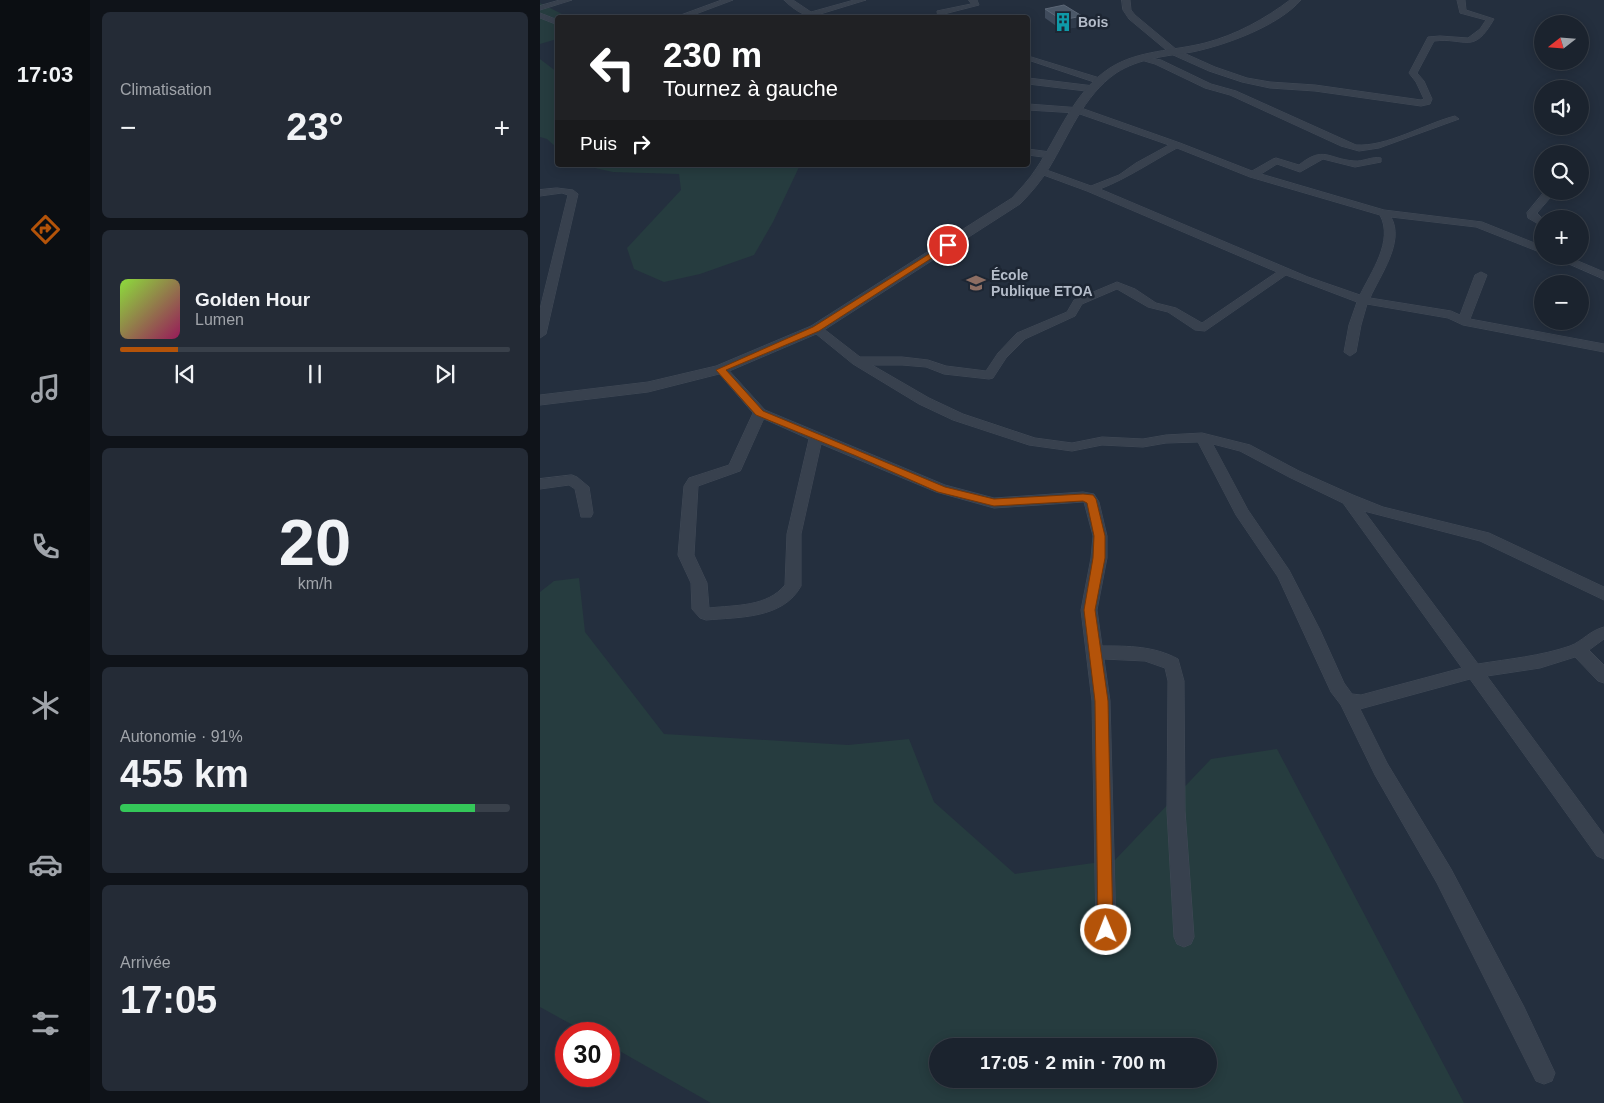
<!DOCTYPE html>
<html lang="fr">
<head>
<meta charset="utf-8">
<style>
	:root { --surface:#1b232e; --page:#242b36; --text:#f1f3f6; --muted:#a0a4aa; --line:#39404a; --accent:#b45309 }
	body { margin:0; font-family:Arial,sans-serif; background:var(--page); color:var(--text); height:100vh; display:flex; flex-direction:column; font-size:19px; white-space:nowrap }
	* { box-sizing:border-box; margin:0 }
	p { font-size:16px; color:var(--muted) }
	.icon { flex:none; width:28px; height:28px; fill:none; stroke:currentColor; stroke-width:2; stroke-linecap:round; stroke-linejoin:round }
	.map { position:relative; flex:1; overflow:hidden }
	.panel { display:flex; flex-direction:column; gap:12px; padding:12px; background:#0f1319; width:450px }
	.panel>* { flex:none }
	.banner { position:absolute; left:15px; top:15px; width:475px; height:152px; border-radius:5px; box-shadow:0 2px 12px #0003,0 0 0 1px var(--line); background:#202124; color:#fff; overflow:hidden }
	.needle { width:32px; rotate:253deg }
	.fabs { position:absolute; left:994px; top:15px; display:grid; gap:10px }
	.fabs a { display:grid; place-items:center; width:55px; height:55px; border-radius:50%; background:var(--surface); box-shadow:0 2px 12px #0003,0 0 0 1px var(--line); font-size:25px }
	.speed { position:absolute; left:15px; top:1022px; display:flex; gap:10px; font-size:25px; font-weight:700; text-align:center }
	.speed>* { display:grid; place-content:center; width:65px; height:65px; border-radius:50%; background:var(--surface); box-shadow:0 2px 12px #0003,0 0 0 1px var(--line); line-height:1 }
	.speed .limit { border:8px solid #d22; background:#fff; color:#111 }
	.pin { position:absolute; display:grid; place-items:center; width:42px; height:42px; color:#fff; margin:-21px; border:2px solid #fff; border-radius:50%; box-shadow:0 1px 5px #0007 }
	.me { position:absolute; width:55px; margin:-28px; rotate:359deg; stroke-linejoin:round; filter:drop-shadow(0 0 4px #0008) }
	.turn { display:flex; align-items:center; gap:18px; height:105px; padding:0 25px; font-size:22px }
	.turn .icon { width:65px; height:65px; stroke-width:2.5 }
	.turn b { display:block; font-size:35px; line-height:42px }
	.then { display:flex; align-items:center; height:48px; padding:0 25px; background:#0003; gap:10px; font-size:19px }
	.big { font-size:38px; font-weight:800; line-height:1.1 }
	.panel .card { flex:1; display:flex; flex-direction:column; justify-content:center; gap:8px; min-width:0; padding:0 18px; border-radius:8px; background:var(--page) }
	.panel .dial { align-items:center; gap:0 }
	.dial b { font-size:65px; line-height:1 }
	.song { display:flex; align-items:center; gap:15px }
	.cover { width:60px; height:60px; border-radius:8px; background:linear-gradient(135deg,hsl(90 70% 55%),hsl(330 70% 35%)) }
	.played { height:5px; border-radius:2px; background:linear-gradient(90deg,var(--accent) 15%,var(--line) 15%) }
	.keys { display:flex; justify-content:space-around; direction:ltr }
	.heat { display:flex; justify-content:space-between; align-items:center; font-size:28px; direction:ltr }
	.charge { height:8px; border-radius:4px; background:linear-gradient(90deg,#34c759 91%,var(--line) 0) }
	.trip { position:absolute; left:389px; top:1038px; width:288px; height:50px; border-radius:25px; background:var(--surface); box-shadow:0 2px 12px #0003,0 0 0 1px var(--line); font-weight:800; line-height:50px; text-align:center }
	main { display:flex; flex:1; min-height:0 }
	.tabs { display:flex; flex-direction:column; width:90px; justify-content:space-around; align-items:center; background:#0b0e12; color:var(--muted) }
	.tabs .icon { width:35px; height:35px }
	.tabs .on { color:var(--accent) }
	.tabs b { font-size:22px; color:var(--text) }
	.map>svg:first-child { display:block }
	.green { fill:#263c3f; fill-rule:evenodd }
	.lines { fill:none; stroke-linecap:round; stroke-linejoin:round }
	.minor-casing { stroke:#414a57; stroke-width:1 }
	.tertiary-casing { stroke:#414a57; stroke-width:1 }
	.minor { fill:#38414e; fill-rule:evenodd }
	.tertiary { fill:#38414e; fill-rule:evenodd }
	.wall { fill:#3f4b5c }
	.shaded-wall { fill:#2f3b4b }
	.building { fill:#4b5868; stroke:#5c6777 }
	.route { fill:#b45309; stroke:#753606 }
	.labels { text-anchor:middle; stroke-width:5; stroke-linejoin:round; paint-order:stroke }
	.far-poi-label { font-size:14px; font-weight:bold; fill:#b4bcc9; stroke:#1d2633; text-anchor:start }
</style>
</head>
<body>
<main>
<nav class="tabs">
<b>17:03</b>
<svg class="icon on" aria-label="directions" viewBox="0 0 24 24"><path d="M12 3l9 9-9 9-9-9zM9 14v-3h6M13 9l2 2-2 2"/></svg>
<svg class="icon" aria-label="music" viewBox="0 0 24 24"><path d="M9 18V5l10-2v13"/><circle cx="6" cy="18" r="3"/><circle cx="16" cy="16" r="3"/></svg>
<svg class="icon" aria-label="phone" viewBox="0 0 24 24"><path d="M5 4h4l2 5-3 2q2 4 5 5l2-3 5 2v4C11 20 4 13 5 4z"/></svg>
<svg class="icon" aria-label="climate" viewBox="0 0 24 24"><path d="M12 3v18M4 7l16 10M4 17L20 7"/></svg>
<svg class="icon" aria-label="car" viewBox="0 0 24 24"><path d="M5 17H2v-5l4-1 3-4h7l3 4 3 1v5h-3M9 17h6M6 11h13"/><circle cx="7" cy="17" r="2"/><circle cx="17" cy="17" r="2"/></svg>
<svg class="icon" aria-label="filters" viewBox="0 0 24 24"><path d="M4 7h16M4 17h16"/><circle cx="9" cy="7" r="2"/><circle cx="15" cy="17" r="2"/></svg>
</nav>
<section class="panel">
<div class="card"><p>Climatisation</p>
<div class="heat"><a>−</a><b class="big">23°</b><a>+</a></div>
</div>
<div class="card">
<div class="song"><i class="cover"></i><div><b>Golden Hour</b><p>Lumen</p></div></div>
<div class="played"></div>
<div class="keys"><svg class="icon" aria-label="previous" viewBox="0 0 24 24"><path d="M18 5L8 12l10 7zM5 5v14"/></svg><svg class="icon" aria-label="pause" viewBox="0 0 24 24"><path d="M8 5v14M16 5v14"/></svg><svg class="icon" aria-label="next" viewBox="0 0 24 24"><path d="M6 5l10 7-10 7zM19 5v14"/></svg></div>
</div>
<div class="card dial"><b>20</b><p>km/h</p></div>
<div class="card"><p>Autonomie · 91%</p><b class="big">455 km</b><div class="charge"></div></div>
<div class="card"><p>Arrivée</p><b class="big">17:05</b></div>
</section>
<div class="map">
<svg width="1064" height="1103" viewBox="0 0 1064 1103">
	<rect width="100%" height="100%" fill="#242f3e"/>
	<path class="green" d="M0,3L28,17L18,18L17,39L0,44Z
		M0,59L17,72V148L7,139L0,137Z
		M41,165H260L233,222L214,255L160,274L124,282L94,269L87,248L141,190L139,174L73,172Z
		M39,578L45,632L124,734L308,745L369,739L394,802L475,874L575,860L671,759L737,749L924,1103H171L69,1045V1034H49L0,1007V592L14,581ZM398,1046H668V1079H398Z"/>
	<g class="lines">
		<g class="minor-casing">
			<path id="minor" d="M20,0H32L0,10V6Z
				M182,0H193L145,18H133Z
				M244,0H253L271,12L314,0H326L277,15L282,18C267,18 255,11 244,0Z
				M429,0H437L439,5L404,14L406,18H398L397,11L431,4Z
				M582,0H590L591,10L595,15L637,50L675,67L707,78L730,82L775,85L881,100L884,99L876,82L869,73L888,37L900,36L928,38L940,29L946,20L920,13L917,0H925L926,10L954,19C933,56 926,37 894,41L877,73L884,81L892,99L890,104L881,106L775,91L730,88L702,82L669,71L631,54L589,19L583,10Z
				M0,13L18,20V25L0,18Z
				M488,56L563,79L564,81L557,83L488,60Z
				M601,56L621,60L671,84L696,91L816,145C847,147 884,124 915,116L919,119L839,148L819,151L801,146L690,95L665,88L615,64L601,60Z
				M488,78L554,86L558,89L554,92L488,84Z
				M488,104L541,108L640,143L712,171L733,159L736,158L759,165C784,145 788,159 814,161C823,162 832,156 841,158V162L815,167L783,159L760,172L737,164L721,174L844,210L942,222L1002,246V253L936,227L851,217C865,242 840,275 830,298L911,311L920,315L935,275L941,272L947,275L930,319L1064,344V352L923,325L908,318L827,304L821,325L816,352L810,356L804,352L809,325L817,302L746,275L665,331L655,330L628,312L608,307L577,289L542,304L535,316L485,339L466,358L453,378L449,379L404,374L386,367L362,365H332L389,398L423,414L495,438L532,443L562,437L603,439L626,435L662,433L710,445L759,471L813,495L843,507L949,533L1064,587V600L940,541L824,511L938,664C969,659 1001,656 1030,646C1043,641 1049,631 1064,627V639L1049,650L1064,665V683L1058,681L1035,657L1000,668L947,676L1064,835V859L1057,856L930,679L820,709L847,763L911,869L984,1007L1015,1073L1012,1081L1004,1084L996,1081L897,883L835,775L801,705L791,692L738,577L696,515L658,442L626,443L603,447L562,445L532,451L489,445L413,420L379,404L313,364L270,329L276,325L280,326L320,357H362L388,360L406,366L446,371L458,353L477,333L527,312L534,300L577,282L595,289L616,303L636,308L662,323L737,272L547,191L498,173L496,171L501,168L551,186L579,175L596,163L629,145L537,113L488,110ZM637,148L710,177L840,215C854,241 831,272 820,295L768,277L560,189C588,178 611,162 637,148ZM673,444L700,451L749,477L803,503L922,668L821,695L812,694L804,683L780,630L749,570L708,510Z
				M488,149L510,152L515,155L510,158L488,155Z
				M17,188L33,190L38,194L6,334L0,338V309L28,195L22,193L0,196V190Z
				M1005,191H1016L997,213L1003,219L1002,226L988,218L987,213Z
				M1011,256H1026L1064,272V279Z
				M181,365L185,366L225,410L405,485L454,498L543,492L554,494L559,502L567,536V558L557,610L562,646C589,646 614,646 638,659L644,681L645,811L654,937L651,944L644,947L637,944L634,937L627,811L628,681L625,668L605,661L564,659L570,701L576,930L573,937L566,940L559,937L556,930L552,701L541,610L551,558L553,536L544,502L454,508L396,492L281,444L261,534V586C243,619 199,617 166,620L160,618L152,609L151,583L138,555L144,486L149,478L189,465L213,413L175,369ZM224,419L269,439L247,534L245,585C227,607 196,605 169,608L167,583L154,555L158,486L200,471Z
				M32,475L37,477L49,487L53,513L51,517H41L35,489L29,485L0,489V479Z"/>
		</g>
		<g class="tertiary-casing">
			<path id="tertiary" d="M750,0H761C738,26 686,45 652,52C627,56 599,58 576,73C543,96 529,135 509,168C501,181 491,193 480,204L281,332L187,372L108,392L0,405V395L108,382L176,366L271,326L472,198C480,189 489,180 496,169C519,135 534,91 570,68C598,50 634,51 665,43C696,35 725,19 750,0Z"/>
		</g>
		<use href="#minor" class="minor"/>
		<use href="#tertiary" class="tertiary"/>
	</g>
	<path class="wall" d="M505,9L542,16V26L522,30L505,18Z"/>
	<path class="shaded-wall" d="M542,16V26L522,30V20Z"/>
	<path class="building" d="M524,5L542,16L522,20L505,9Z"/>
	<path class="route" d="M405,244L412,245L279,331L186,370L223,411L405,487L454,499L543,494L553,495L556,499L565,536V558L555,610L568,701L573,930L571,935L566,937L560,935L558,930L555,701L544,610L553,558L554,536L547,503L543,501L454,506L398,492L314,455L216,415L176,370L273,327Z"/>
	<defs>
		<g id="building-bare" transform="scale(1.5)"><path d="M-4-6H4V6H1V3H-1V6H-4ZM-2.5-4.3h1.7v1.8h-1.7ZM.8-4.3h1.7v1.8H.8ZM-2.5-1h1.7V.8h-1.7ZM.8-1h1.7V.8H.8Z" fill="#0f9aa8" stroke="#1d2633" stroke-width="2.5" paint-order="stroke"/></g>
		<g id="school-bare" transform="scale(1.5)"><path d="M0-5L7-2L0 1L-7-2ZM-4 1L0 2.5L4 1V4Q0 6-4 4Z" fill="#8d6e63" stroke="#1d2633" stroke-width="2.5" paint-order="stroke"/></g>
	</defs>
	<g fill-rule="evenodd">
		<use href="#building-bare" x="523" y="22"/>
		<use href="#school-bare" x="436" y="283"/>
	</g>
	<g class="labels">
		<g class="far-poi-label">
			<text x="538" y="27">Bois</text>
			<text x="451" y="280">École<tspan x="451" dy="16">Publique ETOA</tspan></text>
		</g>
	</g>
</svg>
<div class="fabs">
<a><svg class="needle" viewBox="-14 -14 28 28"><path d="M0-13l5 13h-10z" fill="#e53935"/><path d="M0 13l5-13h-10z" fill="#a0a4aa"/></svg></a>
<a><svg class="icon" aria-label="sound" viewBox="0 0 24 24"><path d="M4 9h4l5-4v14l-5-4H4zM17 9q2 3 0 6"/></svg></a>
<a><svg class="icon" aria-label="search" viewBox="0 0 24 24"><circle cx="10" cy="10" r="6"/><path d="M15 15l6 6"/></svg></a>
<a>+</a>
<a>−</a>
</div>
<div class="speed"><div class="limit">30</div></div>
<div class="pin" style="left:408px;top:245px;background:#d93025"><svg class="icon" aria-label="arrive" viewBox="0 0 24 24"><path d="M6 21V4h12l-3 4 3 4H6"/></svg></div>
<svg class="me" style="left:566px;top:930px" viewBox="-20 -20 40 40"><circle r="17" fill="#b45309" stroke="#fff" stroke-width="3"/><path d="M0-11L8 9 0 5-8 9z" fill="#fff"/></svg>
<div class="trip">17:05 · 2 min · 700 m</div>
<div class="banner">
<div class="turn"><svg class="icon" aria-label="left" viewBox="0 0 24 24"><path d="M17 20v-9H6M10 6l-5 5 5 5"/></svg><div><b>230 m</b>Tournez à gauche</div></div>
<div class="then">Puis<svg class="icon" aria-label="right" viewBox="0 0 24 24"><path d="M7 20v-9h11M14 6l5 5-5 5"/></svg></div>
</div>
</div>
</main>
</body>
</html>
